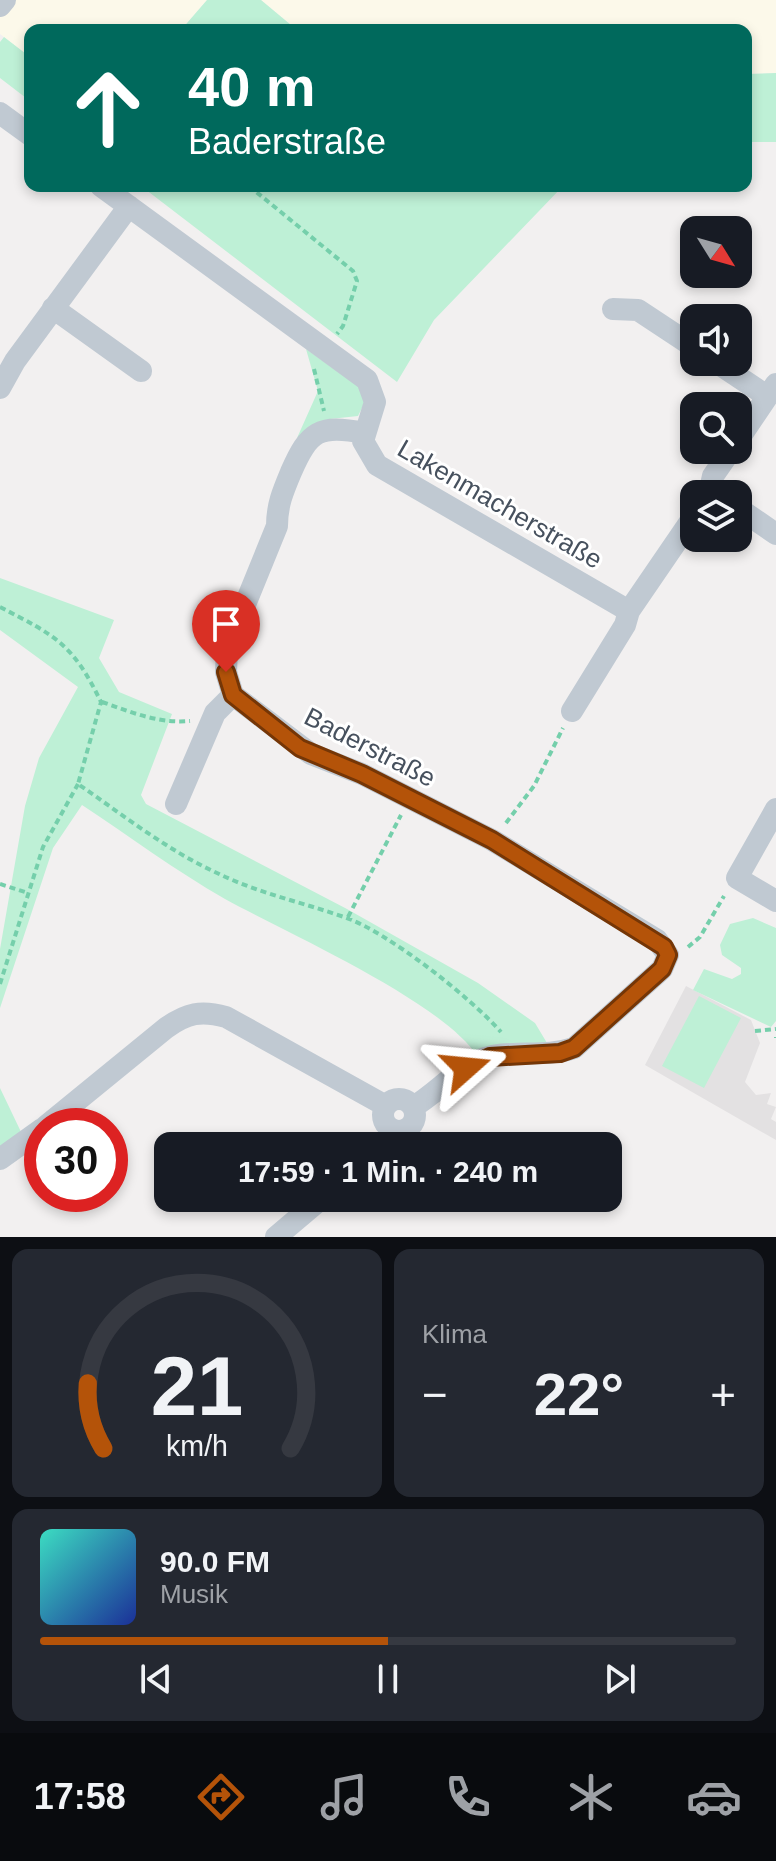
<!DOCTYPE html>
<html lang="de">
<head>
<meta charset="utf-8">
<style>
	:root { --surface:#171b24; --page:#242831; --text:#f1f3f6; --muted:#9ea1a6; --line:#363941; --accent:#b45309 }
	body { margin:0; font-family:Arial,sans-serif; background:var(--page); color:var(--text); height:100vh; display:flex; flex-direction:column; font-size:30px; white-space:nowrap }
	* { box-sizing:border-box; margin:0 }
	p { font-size:26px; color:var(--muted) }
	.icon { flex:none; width:44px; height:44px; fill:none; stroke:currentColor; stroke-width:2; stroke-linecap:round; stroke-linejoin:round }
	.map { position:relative; height:1237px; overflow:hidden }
	.sheet { display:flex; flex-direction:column; gap:12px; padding:12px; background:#0d0f14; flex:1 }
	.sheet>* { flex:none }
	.hud { position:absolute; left:24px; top:24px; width:728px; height:168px; border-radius:16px; box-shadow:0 4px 12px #0003; background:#00695c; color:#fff; overflow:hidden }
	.needle { width:52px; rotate:127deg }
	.fabs { position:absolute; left:680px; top:216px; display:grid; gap:16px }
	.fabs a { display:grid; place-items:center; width:72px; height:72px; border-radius:16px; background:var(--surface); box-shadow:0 4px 12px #0003; font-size:40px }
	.speed { position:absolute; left:24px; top:1108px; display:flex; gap:16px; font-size:40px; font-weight:700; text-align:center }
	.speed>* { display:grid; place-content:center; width:104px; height:104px; border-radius:50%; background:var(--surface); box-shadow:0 4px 12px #0003; line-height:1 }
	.speed .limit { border:12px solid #d22; background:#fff; color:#111 }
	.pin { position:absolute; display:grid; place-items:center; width:68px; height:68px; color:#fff; margin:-82px -34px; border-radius:50% 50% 50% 0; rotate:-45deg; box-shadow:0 0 8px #0007 }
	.pin .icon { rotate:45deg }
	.me { position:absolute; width:88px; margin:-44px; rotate:72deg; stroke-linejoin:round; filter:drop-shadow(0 0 6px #0008) }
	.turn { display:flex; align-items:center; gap:28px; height:168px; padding:0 32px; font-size:36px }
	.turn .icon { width:104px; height:104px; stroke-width:2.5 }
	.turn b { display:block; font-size:56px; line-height:68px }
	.big { font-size:60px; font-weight:700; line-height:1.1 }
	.sheet .card { flex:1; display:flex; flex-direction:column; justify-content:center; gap:12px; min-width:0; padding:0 28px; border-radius:16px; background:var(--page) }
	.sheet .dial { align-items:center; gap:0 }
	.dial svg { height:208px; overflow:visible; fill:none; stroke:var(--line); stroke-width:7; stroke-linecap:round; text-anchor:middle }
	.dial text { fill:var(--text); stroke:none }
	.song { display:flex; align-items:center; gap:24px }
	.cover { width:96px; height:96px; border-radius:12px; background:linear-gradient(135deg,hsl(170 70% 55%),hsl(230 70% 35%)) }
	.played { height:8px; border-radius:4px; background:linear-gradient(90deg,var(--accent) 50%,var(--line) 50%) }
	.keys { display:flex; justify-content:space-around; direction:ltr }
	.heat { display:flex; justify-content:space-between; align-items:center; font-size:44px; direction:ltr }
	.sheet .tiles { flex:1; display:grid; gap:12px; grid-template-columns:1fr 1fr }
	.card:last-child { grid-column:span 2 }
	.trip { position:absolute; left:154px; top:1132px; width:468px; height:80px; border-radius:16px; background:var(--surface); box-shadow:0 4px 12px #0003; font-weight:700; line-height:80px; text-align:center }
	.dock { display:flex; height:128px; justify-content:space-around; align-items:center; background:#090b0e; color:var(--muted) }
	.dock .icon { width:56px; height:56px }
	.dock .selected { color:var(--accent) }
	.dock b { font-size:36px; color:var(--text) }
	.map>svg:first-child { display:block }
	.commercial { fill:#fcf9ea }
	.education { fill:#e3e1e2 }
	.green { fill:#bef0d6 }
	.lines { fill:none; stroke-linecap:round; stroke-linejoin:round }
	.path { stroke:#75cfab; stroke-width:4; stroke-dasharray:6 4; stroke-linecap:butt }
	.minor { stroke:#c0c9d2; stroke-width:22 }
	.route-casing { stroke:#753606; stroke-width:20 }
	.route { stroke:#b45309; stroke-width:14 }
	.labels { text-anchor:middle; stroke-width:6; stroke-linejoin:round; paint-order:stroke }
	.street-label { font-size:26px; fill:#47515e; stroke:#fff }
</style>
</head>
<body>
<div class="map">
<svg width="776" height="1237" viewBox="0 0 776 1237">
	<rect width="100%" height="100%" fill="#f2f0f0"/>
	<path class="commercial" d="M0,0H207L181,30H30V57L0,34Z
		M261,0H776V73L746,74V30H297Z"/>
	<path class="education" d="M686,986L751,1020L760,1043L745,1082L756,1095L771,1093L767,1104L776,1107L771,1119L776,1122V1140L645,1065Z"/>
	<path class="green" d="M207,0H261L297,30H181Z
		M4,37L30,57V101L0,78V42Z
		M776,73V142H746V74Z
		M141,186H563L434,320L397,382Z
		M306,349L358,386L366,400L358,416L330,419L297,438L318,391Z
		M0,578L114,620L99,658L119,692L172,714L141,795L146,804L347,909L478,983L535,1023L550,1048L477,1056C443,1002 287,933 225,899C176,871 129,836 82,805L53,848L0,1008V949L25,806L39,758L78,687L0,630Z
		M753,918L776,928V1021L771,1027L693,990L704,969L732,979L741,974V968L722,955L720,945L730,924Z
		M699,996L741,1018L704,1088L662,1066Z
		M0,1088L22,1134L0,1151Z"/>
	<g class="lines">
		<path class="path" d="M249,186L353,271L357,281L343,326L337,334
			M314,369L324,411
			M0,607C56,636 73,644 101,702L78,784C123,815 167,850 217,873C258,893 301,902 344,917C388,932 470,997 501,1032
			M102,702C131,712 159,724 190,721
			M506,823L534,786L563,728
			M0,884L28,893
			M348,917L401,815
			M688,947L700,937L724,896
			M0,984L43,847L78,784
			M755,1031L776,1029
			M776,1038V1037"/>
		<path class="minor" d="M0,6L5,0
			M0,113L30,135
			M101,186L367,380L375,402L363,441L377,465L629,611
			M53,308L141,371
			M613,309L638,310L694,347
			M716,362L767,396
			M0,388L15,361L129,206
			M364,433C319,424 309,431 291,472C283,491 277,505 277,526L227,649L226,672L233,695L311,754L362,774L492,840L657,940L668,955L662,969L574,1048C547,1057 520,1051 492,1056C462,1062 439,1092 413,1107
			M738,440L776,384
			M709,494L713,476L731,450
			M738,508L776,534
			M572,711L625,625L629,611L694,516
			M176,804L215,713L233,695
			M776,809L737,878L776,901
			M383 1115a16 16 0 1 1 32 0a16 16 0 1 1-32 0Z
			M46,1126L166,1028C187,1013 201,1010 226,1017L386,1106
			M0,1159L42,1129
			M276,1237L322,1198"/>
	</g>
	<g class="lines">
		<g class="route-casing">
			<path id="route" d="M226,672L233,695L300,748L362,774L492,840L664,947L668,955L662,969L574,1048L560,1053L490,1057L466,1068"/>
		</g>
		<use href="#route" class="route"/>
	</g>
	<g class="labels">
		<g class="street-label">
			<text transform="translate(500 504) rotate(30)" y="9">Lakenmacherstraße</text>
			<text transform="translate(370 747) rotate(27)" y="9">Baderstraße</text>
		</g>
	</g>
</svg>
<div class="fabs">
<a><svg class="needle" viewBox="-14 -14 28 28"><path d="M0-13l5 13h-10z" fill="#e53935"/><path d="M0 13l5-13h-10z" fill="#9ea1a6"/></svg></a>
<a><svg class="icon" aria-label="sound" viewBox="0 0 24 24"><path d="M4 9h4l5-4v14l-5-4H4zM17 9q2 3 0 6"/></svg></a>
<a><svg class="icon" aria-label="search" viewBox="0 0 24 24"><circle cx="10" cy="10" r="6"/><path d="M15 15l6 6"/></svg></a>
<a><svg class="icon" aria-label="layers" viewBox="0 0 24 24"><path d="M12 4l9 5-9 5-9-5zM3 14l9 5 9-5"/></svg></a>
</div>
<div class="speed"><div class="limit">30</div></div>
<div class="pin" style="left:226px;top:672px;background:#d93025"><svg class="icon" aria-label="arrive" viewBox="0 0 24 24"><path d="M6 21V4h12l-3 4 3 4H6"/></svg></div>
<svg class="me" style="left:466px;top:1068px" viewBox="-20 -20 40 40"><path d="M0-17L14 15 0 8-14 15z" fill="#b45309" stroke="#fff" stroke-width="4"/></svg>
<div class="trip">17:59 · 1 Min. · 240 m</div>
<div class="hud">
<div class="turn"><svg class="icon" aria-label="ahead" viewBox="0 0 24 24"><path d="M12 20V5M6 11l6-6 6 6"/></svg><div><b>40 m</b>Baderstraße</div></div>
</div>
</div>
<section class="sheet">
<div class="tiles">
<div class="card dial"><svg viewBox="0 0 100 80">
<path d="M14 69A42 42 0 1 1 86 69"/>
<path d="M14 69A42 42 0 0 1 8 44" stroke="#b45309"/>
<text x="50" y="56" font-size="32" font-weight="700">21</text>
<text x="50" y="72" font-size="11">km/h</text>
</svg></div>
<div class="card"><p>Klima</p>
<div class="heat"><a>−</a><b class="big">22°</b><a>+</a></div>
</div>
<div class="card">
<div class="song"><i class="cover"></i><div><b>90.0 FM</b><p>Musik</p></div></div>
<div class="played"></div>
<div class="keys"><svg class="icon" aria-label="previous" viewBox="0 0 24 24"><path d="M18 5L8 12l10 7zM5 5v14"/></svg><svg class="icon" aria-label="pause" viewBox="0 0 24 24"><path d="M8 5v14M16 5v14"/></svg><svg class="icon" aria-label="next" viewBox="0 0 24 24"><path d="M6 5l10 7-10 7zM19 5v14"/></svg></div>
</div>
</div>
</section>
<nav class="dock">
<b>17:58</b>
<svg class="icon selected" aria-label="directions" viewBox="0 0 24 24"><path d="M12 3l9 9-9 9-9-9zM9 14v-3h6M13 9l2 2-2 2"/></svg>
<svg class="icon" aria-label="music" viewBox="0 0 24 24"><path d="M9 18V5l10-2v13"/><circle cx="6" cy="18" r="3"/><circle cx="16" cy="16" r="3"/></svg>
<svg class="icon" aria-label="phone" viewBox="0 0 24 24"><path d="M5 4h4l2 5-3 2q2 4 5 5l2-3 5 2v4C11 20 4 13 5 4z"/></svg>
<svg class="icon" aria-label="climate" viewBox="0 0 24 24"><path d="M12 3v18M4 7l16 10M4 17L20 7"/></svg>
<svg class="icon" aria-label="car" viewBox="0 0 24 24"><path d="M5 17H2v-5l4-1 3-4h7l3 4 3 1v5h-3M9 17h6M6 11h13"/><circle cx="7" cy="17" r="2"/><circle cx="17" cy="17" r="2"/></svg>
</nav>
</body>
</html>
